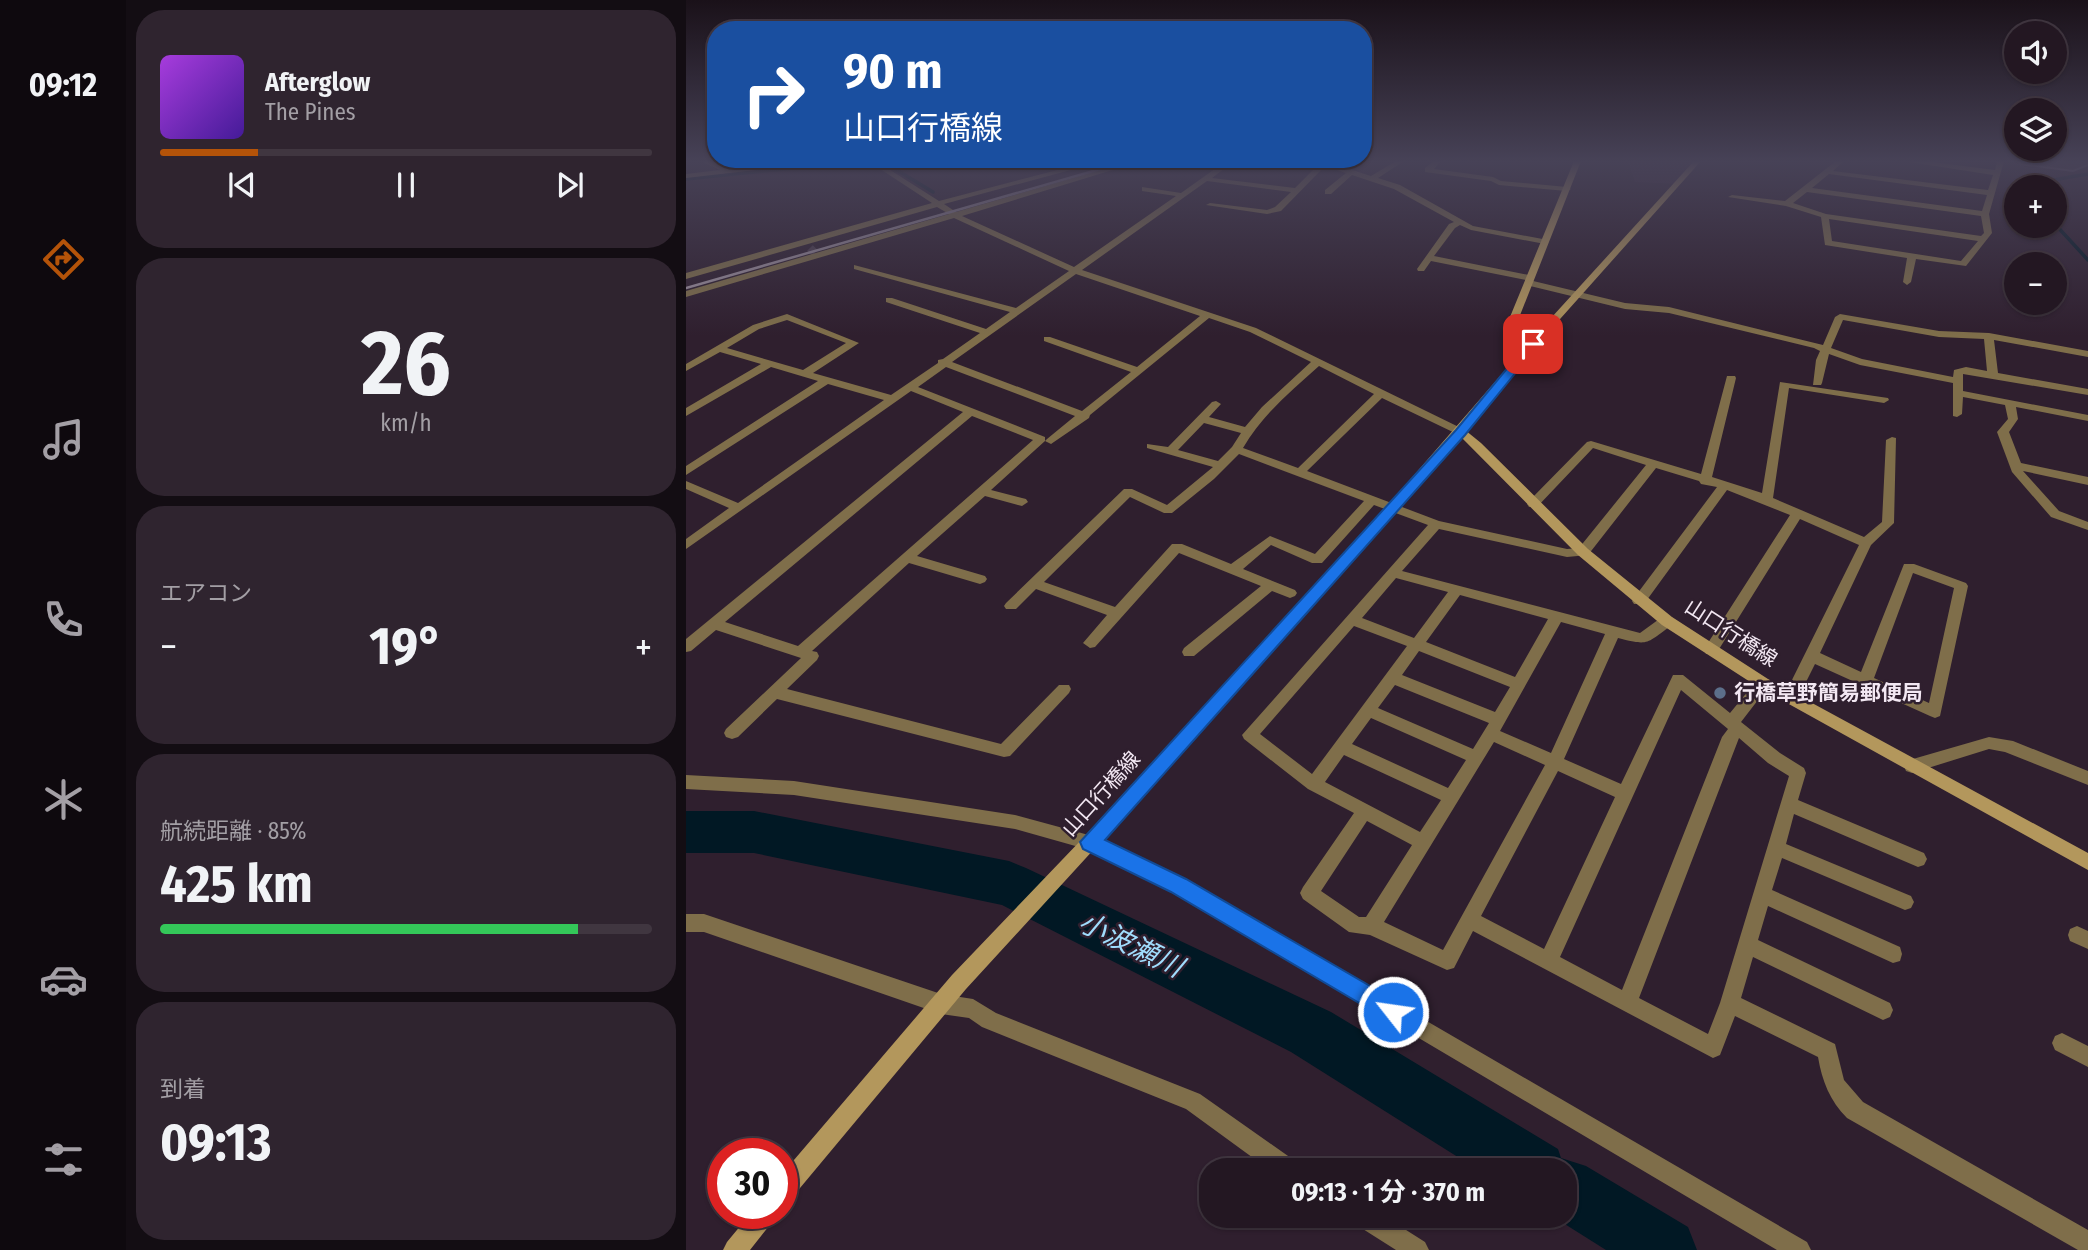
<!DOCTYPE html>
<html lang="ja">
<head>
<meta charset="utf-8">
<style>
	:root { --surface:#231722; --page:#2f242f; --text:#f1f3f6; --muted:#a39fa5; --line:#403640; --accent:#b45309 }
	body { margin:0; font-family:"Fira Sans Condensed","Noto Sans JP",sans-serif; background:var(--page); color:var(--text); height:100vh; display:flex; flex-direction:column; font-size:26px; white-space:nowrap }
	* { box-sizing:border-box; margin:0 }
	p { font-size:23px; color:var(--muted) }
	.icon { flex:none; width:38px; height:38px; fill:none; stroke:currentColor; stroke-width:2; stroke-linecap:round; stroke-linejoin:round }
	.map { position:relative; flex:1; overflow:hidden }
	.sheet { display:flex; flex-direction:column; gap:10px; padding:10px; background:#130d13; width:560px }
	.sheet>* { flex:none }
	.guide { position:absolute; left:21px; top:21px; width:665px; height:147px; border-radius:28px; box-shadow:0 2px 5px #0004,0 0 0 2px var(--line); background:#1a4fa0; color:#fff; overflow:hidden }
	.tools { position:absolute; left:1318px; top:21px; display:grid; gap:14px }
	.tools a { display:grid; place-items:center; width:63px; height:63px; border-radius:50%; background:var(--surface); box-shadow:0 2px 5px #0004,0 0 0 2px var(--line); font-size:35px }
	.speed { position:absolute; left:21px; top:1138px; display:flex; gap:14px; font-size:35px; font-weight:700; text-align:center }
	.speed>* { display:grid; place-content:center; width:91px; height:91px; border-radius:50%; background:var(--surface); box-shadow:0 2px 5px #0004,0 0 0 2px var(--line); line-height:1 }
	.speed .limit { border:10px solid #d22; background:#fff; color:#111 }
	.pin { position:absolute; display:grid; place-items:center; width:60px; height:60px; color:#fff; margin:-30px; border-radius:14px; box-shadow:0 4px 10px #0006 }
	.me { position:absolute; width:77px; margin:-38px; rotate:300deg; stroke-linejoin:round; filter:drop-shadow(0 0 5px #0008) }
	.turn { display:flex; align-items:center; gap:24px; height:147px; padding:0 21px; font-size:32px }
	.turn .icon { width:91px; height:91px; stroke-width:2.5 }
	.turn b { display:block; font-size:49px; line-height:60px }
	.big { font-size:52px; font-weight:700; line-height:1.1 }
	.sheet .widget { flex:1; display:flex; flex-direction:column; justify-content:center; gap:10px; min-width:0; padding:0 24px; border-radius:28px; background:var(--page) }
	.sheet .dial { align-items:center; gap:0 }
	.dial b { font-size:91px; line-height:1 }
	.song { display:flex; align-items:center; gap:21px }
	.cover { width:84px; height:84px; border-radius:10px; background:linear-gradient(135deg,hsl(280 70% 55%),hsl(260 70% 35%)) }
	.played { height:7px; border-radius:4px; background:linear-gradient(90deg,var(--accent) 20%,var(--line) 20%) }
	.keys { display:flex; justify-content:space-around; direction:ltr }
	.heat { display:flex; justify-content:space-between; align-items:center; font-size:38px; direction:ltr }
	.charge { height:10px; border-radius:5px; background:linear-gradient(90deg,#34c759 85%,var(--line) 0) }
	.trip { position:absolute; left:513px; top:1158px; width:378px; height:70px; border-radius:28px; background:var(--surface); box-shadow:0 2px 5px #0004,0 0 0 2px var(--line); font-weight:700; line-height:70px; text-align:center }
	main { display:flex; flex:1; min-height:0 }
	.tab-bar { display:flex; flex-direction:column; width:126px; justify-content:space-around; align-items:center; background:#0e090e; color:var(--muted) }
	.tab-bar .icon { width:49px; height:49px }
	.tab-bar .selected { color:var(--accent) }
	.tab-bar b { font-size:32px; color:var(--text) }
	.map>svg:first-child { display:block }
	.built { fill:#3a2539 }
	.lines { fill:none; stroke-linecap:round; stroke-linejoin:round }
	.stream { stroke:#011824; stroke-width:3.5 }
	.river { fill:#011824; fill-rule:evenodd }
	.building { fill:#473646; stroke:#7e6a7c; stroke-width:2 }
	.minor-tunnel { stroke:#4c3d4c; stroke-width:8; stroke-dasharray:8 4.5; stroke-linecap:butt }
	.minor { fill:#7f6e4a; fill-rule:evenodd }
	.secondary { fill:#b3975c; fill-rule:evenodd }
	.rail { stroke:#9a8d9a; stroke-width:2.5 }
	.route { fill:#1a73e8; stroke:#114b97; stroke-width:2 }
	.service-dot { fill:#5c6f8a; stroke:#2f1f2e; stroke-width:2.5 }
	.labels { text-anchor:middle; stroke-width:5; stroke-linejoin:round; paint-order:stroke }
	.street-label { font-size:21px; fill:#f3e8f3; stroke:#2f1f2e }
	.poi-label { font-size:21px; font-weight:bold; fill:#f3e8f3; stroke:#2f1f2e; text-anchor:start }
	.near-water-label { font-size:28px; font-style:italic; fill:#a0dcfc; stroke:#2f1f2e }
</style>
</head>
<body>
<main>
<nav class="tab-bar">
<b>09:12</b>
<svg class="icon selected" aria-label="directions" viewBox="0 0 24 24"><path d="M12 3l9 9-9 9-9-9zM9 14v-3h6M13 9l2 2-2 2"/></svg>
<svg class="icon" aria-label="music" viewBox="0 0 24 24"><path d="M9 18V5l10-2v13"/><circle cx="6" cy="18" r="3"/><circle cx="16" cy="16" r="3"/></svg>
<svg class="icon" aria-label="phone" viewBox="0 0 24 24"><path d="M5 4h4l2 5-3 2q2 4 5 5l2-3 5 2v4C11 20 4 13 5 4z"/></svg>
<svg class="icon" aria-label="climate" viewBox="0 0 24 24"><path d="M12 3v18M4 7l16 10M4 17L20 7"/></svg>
<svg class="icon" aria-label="car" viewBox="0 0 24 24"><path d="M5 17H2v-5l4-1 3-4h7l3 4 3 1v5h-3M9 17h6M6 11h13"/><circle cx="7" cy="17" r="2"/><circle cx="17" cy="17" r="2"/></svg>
<svg class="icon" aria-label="filters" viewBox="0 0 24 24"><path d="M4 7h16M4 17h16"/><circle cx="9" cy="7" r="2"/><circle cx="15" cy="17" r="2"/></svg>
</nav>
<section class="sheet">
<div class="widget">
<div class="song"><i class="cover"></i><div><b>Afterglow</b><p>The Pines</p></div></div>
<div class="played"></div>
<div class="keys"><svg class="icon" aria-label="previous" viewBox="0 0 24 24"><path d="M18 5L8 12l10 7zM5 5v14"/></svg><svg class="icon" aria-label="pause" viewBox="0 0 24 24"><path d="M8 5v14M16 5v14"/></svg><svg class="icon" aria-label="next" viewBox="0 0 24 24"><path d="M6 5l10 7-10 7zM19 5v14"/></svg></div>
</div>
<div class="widget dial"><b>26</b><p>km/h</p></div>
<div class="widget"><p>エアコン</p>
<div class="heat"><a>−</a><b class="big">19°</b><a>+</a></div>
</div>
<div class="widget"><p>航続距離 · 85%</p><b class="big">425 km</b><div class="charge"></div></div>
<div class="widget"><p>到着</p><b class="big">09:13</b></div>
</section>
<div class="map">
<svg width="1402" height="1250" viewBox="0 0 1402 1250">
	<rect width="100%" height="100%" fill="#2f1f2e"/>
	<path class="built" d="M942,161H1012L991,184L949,182Z"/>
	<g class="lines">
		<path class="stream" d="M196,161L247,192
			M328,161H349
			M0,179L178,161
			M1346,187L1361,181L1402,174
			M1368,223L1402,260"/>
		<path class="river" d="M0,811H68L323,861L340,868L645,1012L872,1149L875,1158L900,1166L1002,1227L1011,1250H920L866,1216H878V1171H794L605,1052L316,905L68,853H0Z"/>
	</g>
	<path class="building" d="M1333,161H1402V165L1387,171L1334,164Z"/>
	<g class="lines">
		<path class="minor-tunnel" d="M124,248L129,253"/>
		<path class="minor" d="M14,161H24L43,169L120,161H146L0,178V174L34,170Z
			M182,161H190L253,201L406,161H418L258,204L270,212L445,161H456L276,216L388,267L490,196L456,191V187L495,193L540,161H548L526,178L609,188L633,164L627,161H638L685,176L710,161H718L692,178L714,185L787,226L862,240V244H859L785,230L774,225L769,228L748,256L848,276V280L845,281L745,261L738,271H732L731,269L763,224L768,222L708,189L666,175L645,194H639V190L660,173L639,166L595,211L581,214L520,205L524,203L581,210L589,207L605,192L521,181L396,270L570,328L779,430V434H771L696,398L621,471L753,521L881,549L893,548L960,465L907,448L851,507H843L841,504L843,501L901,442L905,441L1015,474L1041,376H1049L1050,378L1026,477L1076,493L1094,382L1202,398L1203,400L1198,403L1103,388L1087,498L1178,537L1196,522L1200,440L1206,437L1210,438L1208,523L1185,545L1134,653L1175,672L1218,564H1228L1280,583L1282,586L1254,716L1249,718L1244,716L1129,664L1110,702H1100L1097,698L1173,545L1114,519L1030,654H1020L1018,650L1020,646L1104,515L1041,490L958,604H948L946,601L948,598L1031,487L1015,484L1013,481L970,468L902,555L881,557L753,529L716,571L954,633L976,617H986L988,621L986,625C959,644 964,646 932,638L878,759L935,784L987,675H997L1044,713L1072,679H1082L1084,683L1082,687L1055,722L1094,753L1118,768L1120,773L1112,800L1238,853L1241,859L1238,865L1232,867L1108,814L1100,844L1225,896L1228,902L1225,908L1219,910L1096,858L1086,890L1214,947L1216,954L1214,961L1207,963L1082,906L1072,940L1204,1003L1207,1010L1204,1017L1197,1020L1067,957L1055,998L1149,1044L1158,1080L1177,1102L1402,1230V1250H1392L1161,1118C1144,1101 1136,1081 1132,1057L1049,1016L1034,1055L1027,1058L787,931L768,968L761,970L684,935L663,932L617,899L614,893L617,887L668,813L622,789L558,739L556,735L742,525L688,505L636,563H626L585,545L557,569L609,590L611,593L609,596L604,598L586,591L508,656H498L496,652L498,648L575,586L493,553L409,647L404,648L397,643L421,615L350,589L330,609H320L318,606L320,603L438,489H446L481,505L527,467L461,448V444L482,447L526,402L530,401L535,404L523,417L559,427L576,407L625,362L564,332L523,318L404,415L403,418L365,444L359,441L361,439L389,416L260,367L232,387L359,437V441L305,490L340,499L342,502L336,506L299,496L231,556L299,576L301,579L299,582L294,584L223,563L126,651L131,652L133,656L131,660L101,689L315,744L373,685H383L385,689L383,693L324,756L318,757L91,699L52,737L46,739L40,737L38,733L40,729L115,658L30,630L5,651L0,652V639L277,412L225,391L0,549V539L43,508L0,489V481L52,503L198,400L142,384L0,475V466L132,381L85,367L0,416V408L75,364L34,352L0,371V364L67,325L101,314L173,343L127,373L205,395L252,363V360L257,359L294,333L200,302V298H206L300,329L324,312L168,269V265L330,308L383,271L268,218L0,297V291L263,214L251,207L0,279V273L246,203ZM390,274L514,316L451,367L364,337H358V341L445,372L396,411L266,362ZM101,320L160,343L117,370L41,348L73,329ZM633,366L688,394L612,468L557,448C576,415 605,391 633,366ZM286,416L347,440L112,646L39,622ZM518,423L555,433L546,447L532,461L492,450ZM553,454L678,501L629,554L584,536L545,564L496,544H486L429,607L358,582L444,497L478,513H486L528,479ZM1227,573L1268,588L1243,703L1188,678ZM710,578L762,592L728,638L676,618ZM774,595L862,619L829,677L740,642ZM875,622L919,634L865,753L814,731ZM668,626L721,646L626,774L574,734ZM733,651L824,687L809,712L716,675ZM709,685L803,723L787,749L692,708ZM995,690L1042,729L1036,737L936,990L874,957ZM685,718L780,760L762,788L666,744ZM1053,738L1082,763L1103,776L1034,1003L1022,1034L953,998ZM808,742L859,765L757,950L698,922ZM658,755L755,800L734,832L639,782ZM872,771L929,797L858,949L795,916ZM681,821L726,845L680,917H673L635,891Z
			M748,161H755L748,169L807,177L815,181L881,187L885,189L881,191L813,185L805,181L739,172V168Z
			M1150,161H1158L1147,171L1302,190L1307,175L1217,161H1238L1309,170L1311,161H1318L1303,214L1306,233L1280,266L1230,259L1225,282L1221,285L1217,282L1221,258L1139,245L1135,217L1100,206L1042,197L1046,195L1099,201ZM1143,174L1301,195L1296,211L1126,188ZM1121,192L1295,216L1298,233L1295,236L1140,214L1107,203ZM1143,219L1292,241L1275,261L1146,241Z
			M843,280L939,303L983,307L1137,345L1149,317L1154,314L1253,331L1303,333L1402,351V357L1308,340L1312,373L1402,389V395L1277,374V391L1402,415V421L1330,407L1332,419L1323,432L1335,463L1402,477V485L1337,471L1373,511L1402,522V530L1365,517L1326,472L1311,432L1322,419L1319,405L1277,397L1276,414L1271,417L1267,416V383L1174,365L1143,354L1136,383L1135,385H1127L1130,360L1134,351L1128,348L983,313L939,309L840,285V281ZM1157,320L1253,337L1298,339L1301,371L1280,367L1268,370L1267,377L1176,359L1145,348Z
			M1303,737L1327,741L1402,771V785L1319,752L1303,749L1226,773L1220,771L1218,766L1220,761Z
			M0,775L108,781L329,815L410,837L498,880L1121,1242L1125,1250H1091L486,892L400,849L329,829L108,795L0,789Z
			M0,914H18L255,994L287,999L310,1013L514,1094L612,1163L615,1171H585L500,1109L296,1027L283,1018L255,1014L18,932H0Z
			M1391,926L1402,931V949L1384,941L1382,935L1384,929Z
			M1376,1033L1402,1046V1067L1369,1050L1366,1043L1369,1036Z
			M666,1216H698L739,1242L743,1250H710L669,1224Z"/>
		<path class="secondary" d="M888,161H895L827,333L845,340L1008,161H1015L850,346L779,430L795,443L902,549L986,617L1082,679L1402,853V870L1072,687L976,625L892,555L774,436L711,510L410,847L280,989L104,1200L96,1203V1174L266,975L398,837L703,504L841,345L817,334Z
			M65,1213H90L87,1221L64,1250H37L41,1242Z"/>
		<path class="rail" d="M0,288L442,161"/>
	</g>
	<linearGradient id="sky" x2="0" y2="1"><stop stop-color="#1a1119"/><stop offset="0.48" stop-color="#474257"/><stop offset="1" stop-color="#474257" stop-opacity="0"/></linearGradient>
	<rect width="1402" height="336" fill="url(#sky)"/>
	<path class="route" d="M843,342L853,344L779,435L419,840L500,879L715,1004L719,1012L715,1020L707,1023L485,892L397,849L394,842L770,430Z"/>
	<circle class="service-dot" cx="1034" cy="693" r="7"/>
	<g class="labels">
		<g class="street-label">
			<text transform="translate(1045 633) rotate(33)" y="7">山口行橋線</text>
			<text transform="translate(415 794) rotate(-48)" y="7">山口行橋線</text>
		</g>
		<g class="poi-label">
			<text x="1048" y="700">行橋草野簡易郵便局</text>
		</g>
		<g class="near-water-label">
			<text transform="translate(445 944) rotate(26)" y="10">小波瀬川</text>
		</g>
	</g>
</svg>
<div class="tools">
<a><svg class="icon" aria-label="sound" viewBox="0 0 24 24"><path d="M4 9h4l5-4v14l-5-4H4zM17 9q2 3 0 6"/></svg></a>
<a><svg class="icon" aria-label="layers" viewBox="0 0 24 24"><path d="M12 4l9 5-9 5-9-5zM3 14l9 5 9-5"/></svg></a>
<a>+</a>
<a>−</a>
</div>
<div class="speed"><div class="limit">30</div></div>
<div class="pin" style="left:847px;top:344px;background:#d93025"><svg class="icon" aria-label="arrive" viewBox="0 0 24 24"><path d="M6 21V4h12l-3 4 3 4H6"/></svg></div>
<svg class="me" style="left:707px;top:1012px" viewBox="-20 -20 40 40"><circle r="17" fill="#1a73e8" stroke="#fff" stroke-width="3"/><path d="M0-11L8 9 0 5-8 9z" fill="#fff"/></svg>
<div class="trip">09:13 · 1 分 · 370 m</div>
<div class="guide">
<div class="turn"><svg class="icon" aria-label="right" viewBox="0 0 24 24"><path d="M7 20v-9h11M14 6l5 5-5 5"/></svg><div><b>90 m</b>山口行橋線</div></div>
</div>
</div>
</main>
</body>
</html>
